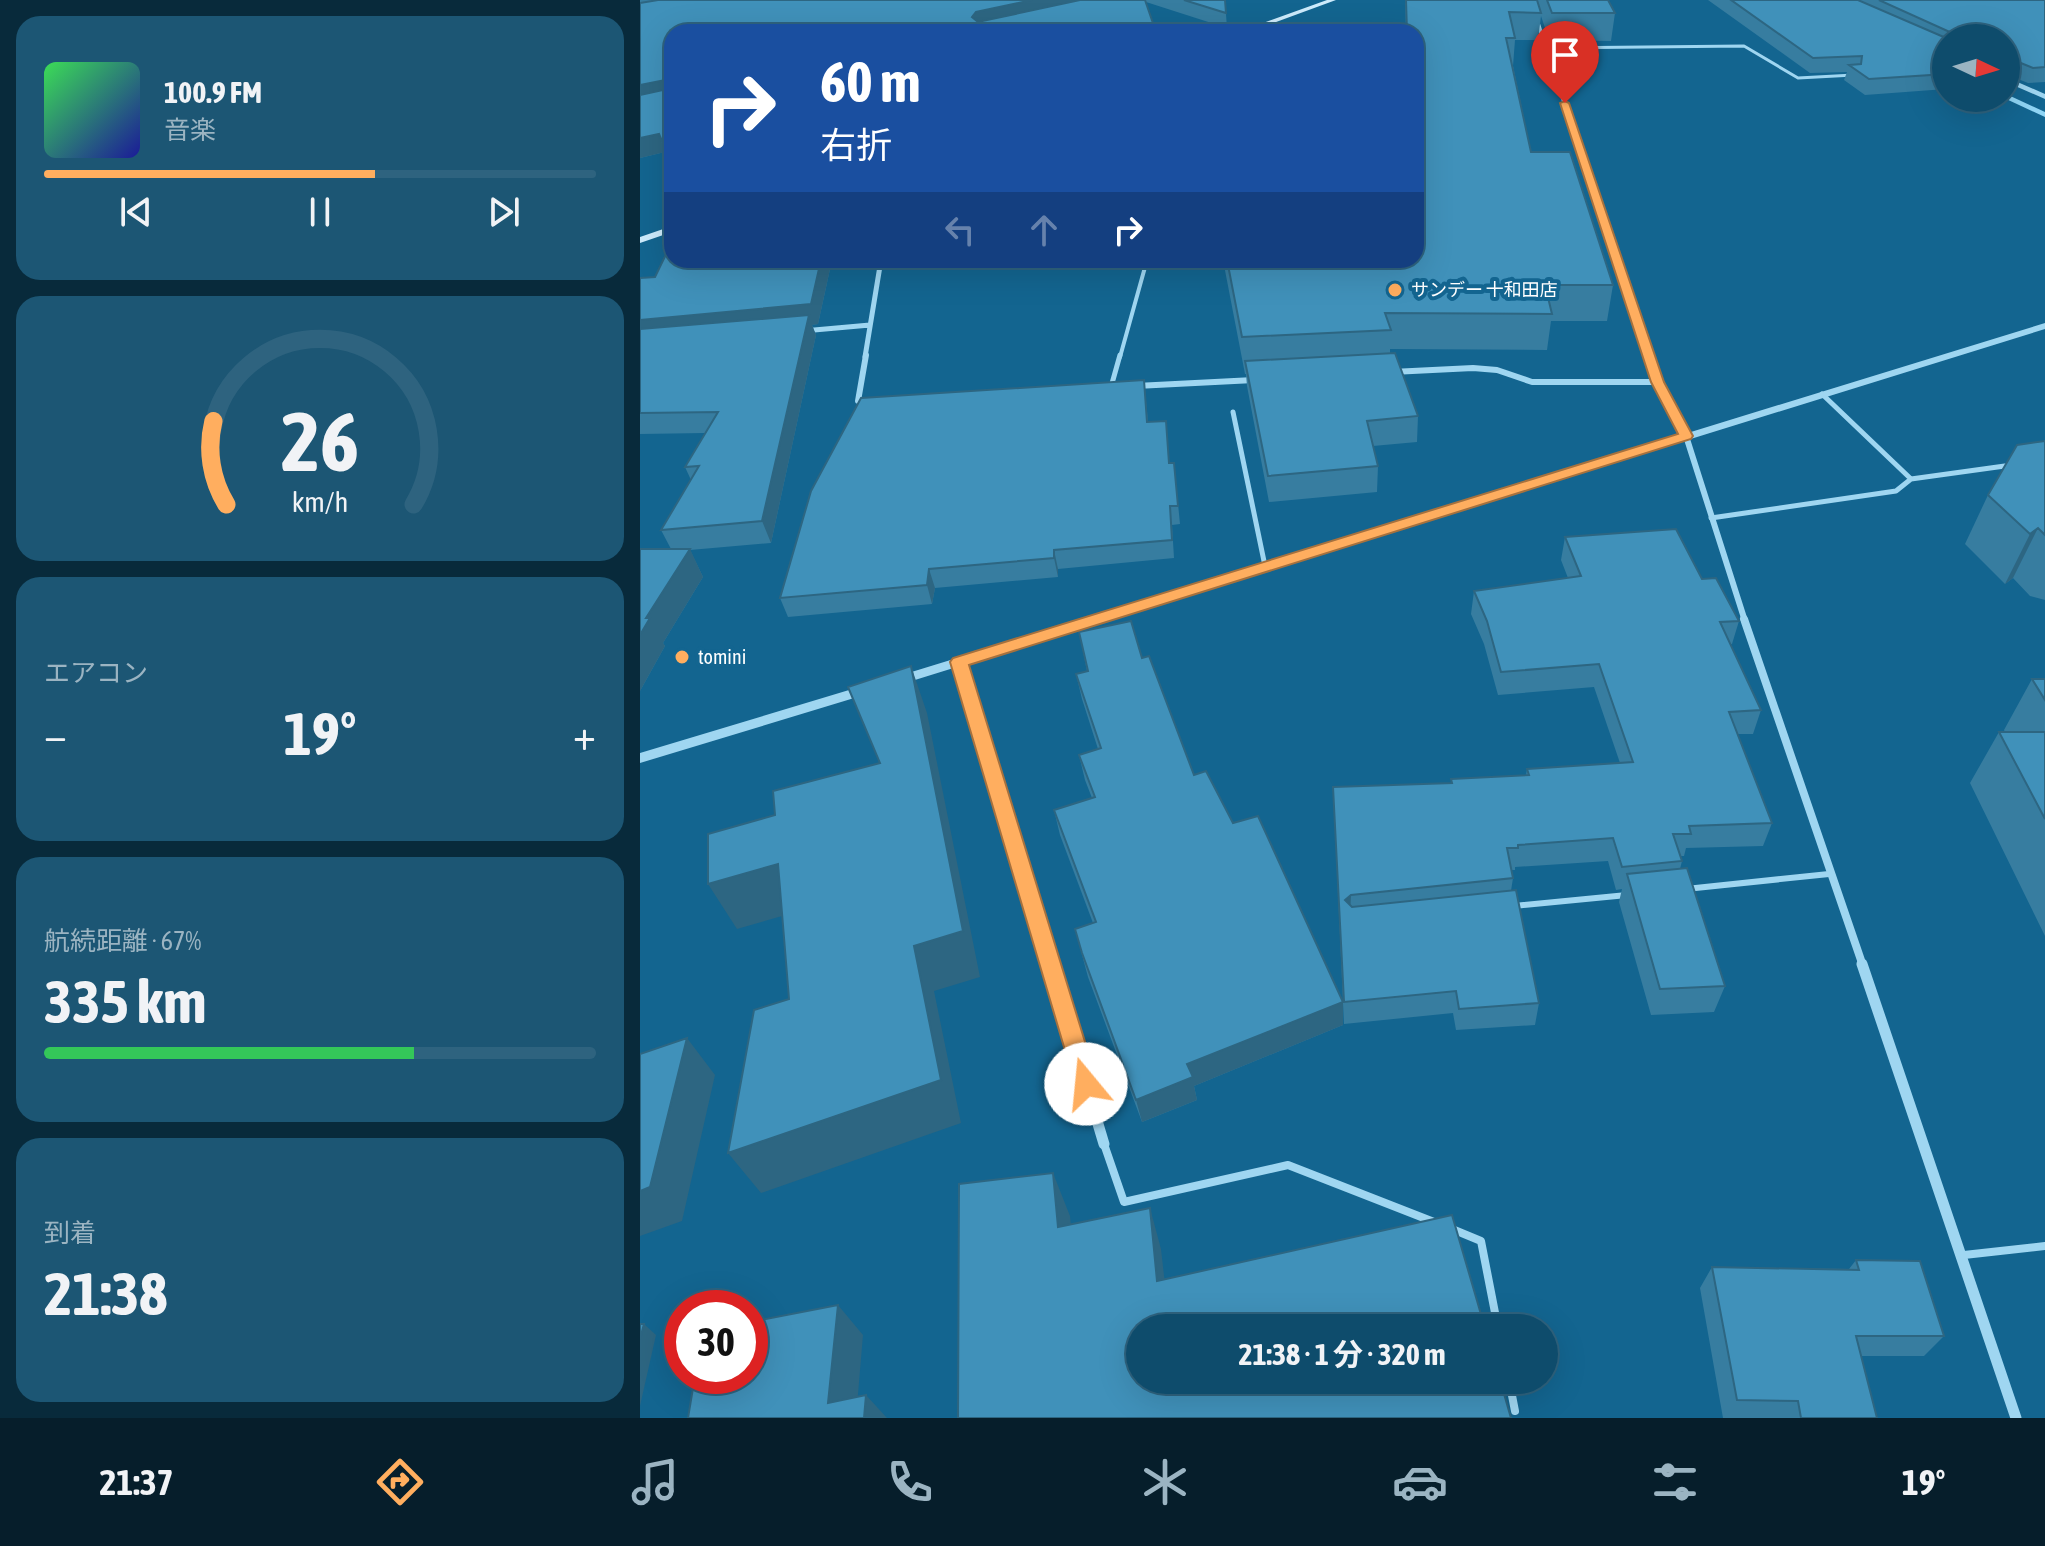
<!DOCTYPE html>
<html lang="ja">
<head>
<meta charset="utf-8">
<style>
	:root { --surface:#0e4c6c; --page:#1c5674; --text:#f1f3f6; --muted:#9bb4c2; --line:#2e637f; --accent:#ffae5f }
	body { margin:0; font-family:"Asap Condensed","Noto Sans JP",sans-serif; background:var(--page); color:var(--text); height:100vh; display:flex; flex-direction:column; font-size:30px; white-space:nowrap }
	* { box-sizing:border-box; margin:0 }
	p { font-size:26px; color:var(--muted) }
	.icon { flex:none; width:44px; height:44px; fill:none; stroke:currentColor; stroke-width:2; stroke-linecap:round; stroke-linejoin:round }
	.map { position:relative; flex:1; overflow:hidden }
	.drawer { display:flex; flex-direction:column; gap:16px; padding:16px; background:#082a3b; width:640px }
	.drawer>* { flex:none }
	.guide { position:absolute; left:24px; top:24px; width:760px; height:244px; border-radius:24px; box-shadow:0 8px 32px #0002,0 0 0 2px var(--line); background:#1a4fa0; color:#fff; overflow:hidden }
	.needle { width:52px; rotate:94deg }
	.buttons { position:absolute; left:1292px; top:24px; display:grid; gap:16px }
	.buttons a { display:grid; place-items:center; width:88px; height:88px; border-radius:50%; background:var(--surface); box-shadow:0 8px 32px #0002,0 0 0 2px var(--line); font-size:40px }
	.speed { position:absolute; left:24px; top:1290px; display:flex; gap:16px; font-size:40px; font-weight:700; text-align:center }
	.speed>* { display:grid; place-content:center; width:104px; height:104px; border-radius:50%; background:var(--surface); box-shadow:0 8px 32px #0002,0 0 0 2px var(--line); line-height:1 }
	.speed .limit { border:12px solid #d22; background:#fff; color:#111 }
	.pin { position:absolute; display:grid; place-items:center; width:68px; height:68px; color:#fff; margin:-82px -34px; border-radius:50% 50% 50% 0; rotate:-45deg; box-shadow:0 0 8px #0007 }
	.pin .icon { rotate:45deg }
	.me { position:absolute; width:88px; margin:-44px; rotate:343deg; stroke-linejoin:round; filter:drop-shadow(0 0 6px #0008) }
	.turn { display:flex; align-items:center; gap:28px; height:168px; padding:0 24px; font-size:36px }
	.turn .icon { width:104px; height:104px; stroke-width:2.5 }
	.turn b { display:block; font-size:56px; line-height:68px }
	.lanes { display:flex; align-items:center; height:76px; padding:0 24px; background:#0003; justify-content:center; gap:40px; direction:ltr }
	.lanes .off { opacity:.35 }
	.big { font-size:60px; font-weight:700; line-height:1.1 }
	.drawer .tile { flex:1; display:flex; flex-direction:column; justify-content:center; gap:12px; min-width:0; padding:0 28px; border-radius:24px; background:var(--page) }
	.drawer .dial { align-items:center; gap:0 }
	.dial svg { height:208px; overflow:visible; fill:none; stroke:var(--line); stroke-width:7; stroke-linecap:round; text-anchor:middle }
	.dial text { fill:var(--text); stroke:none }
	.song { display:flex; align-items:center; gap:24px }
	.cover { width:96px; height:96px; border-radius:12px; background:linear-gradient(135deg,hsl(130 70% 55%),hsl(240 70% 35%)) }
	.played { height:8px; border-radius:4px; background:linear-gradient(90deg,var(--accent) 60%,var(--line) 60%) }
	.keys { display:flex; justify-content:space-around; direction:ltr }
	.heat { display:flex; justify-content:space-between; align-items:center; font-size:44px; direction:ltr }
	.charge { height:12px; border-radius:6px; background:linear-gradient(90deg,#34c759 67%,var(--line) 0) }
	.trip { position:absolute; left:486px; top:1314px; width:432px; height:80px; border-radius:40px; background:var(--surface); box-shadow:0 8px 32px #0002,0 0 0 2px var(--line); font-weight:700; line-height:80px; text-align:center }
	.tab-bar { display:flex; height:128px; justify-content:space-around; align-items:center; background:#061e2b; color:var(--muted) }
	.tab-bar .icon { width:56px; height:56px }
	.tab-bar .on { color:var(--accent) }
	.tab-bar b { font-size:36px; color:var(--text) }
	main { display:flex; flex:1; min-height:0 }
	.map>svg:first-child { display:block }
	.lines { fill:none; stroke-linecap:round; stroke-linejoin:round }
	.stream { fill:#90d5f5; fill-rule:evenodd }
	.service-far4 { stroke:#9fd6f1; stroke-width:3 }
	.service-far3 { stroke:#9fd6f1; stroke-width:4 }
	.service-far2 { stroke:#9fd6f1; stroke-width:5 }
	.service-far1 { stroke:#9fd6f1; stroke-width:6 }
	.service { stroke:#9fd6f1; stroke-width:8 }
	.minor-far4 { stroke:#9fd6f1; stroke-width:4 }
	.minor-far3 { stroke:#9fd6f1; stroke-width:5 }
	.minor-far2 { stroke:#9fd6f1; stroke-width:6 }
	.minor-far1 { stroke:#9fd6f1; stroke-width:8 }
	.minor { stroke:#9fd6f1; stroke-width:11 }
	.tertiary { fill:#9fd6f1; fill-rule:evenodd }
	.secondary { fill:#cdebfc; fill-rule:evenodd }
	.wall { fill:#377da0 }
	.shaded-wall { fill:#2d6682 }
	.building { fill:#4091ba; stroke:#2d6682; stroke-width:2 }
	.route { fill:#ffae5f; stroke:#a6713e; stroke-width:2 }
	.poi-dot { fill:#ffae5f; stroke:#136590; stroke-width:3 }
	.labels { text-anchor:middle; stroke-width:8; stroke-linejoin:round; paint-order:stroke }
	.far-poi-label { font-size:18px; fill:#fff; stroke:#136590; text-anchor:start }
	.poi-label { font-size:20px; fill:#fff; stroke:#136590; text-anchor:start }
</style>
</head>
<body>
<main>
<section class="drawer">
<div class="tile">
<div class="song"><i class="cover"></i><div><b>100.9 FM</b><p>音楽</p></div></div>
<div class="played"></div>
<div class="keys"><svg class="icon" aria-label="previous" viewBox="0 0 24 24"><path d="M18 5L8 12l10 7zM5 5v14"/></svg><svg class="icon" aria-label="pause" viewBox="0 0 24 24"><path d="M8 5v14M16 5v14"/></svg><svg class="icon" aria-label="next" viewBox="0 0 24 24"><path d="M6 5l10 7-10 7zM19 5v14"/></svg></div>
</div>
<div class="tile dial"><svg viewBox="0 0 100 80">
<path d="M14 69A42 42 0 1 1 86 69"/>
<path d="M14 69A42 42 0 0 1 9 37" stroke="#ffae5f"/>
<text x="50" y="56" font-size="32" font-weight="700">26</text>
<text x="50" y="72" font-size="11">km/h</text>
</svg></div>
<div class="tile"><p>エアコン</p>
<div class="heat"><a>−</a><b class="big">19°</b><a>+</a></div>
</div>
<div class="tile"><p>航続距離 · 67%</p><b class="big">335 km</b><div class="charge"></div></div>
<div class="tile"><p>到着</p><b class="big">21:38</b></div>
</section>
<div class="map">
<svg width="1405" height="1418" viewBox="0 0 1405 1418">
	<rect width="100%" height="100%" fill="#136590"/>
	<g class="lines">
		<path class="stream" d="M1366,94L1405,112V117L1364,98Z"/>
		<path class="service-far4" d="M906,48L1104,46L1158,78L1214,75"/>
		<path class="service-far3" d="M480,357L507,260"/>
		<path class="service-far2" d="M471,387L480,355
			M1182,394L1271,479L1372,465
			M593,412L625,566
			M1071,518L1256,491L1271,479"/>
		<path class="service-far1" d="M1046,889L1189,874
			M874,906L987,895"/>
		<path class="service" d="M464,1144L484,1202L648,1165L794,1222
			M812,1229L841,1241L858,1328
			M1324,1255L1405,1246
			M869,1380L875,1411"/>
		<path class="minor-far4" d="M890,0L942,155"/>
		<path class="minor-far3" d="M941,153L1009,357
			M163,331L230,325
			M225,357L241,260"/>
		<path class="minor-far2" d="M226,355L218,401L231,400
			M1009,355L1018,382L1046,436L1105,621
			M752,372L833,368L857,370L892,382H1018
			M496,386L614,380"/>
		<path class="minor-far1" d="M1104,619L1223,966
			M319,662L411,966"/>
		<path class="minor" d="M410,964L464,1144
			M1222,964L1376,1418"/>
		<path class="tertiary" d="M1366,77L1405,94V99L1366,82Z
			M1405,323V329L262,684L257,686L250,681L252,678Z
			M229,684L234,686L236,689L234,692L0,763V753Z"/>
		<path class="secondary" d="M687,0H696L609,32H598Z
			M32,226V232L0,243V237Z"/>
	</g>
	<path class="wall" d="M0,0H585L587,28L506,2L32,32V158H28L25,152L0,158Z
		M765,0H968L975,13L971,41L909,40L901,16L898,40H875L873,66L891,152L973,285L967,321H911L907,350L750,349V354L778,416L777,442L733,446L738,466L737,492L629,502L607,386L606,374H605L583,260H776V32H766Z
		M1068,0H1405V82L1388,83L1368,75L1366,82V38H1306V89L1225,95L1204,80L1207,72L1170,73Z
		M32,260H192L178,324L172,325L176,335L131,543L50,550L63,577L23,643L25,646L0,691L31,549L21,530L51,480L45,467L65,433L0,434V278L15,277Z
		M504,380L508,422L530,463H534L540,524L532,525L534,558L418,569V577L295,588L292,604L148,617L140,598Z
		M1405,441V600L1390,596L1373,578L1365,584L1325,544L1348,495Z
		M925,537L1062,579L1099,621L1092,644H1090L1121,710L1113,734H1097L1132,823L1123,846L1046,848L1044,856H1040L1042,861L1040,869L1085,986L1074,1012L1011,1015L979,902L982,889L976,890L968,861L875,867V870H871L873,878L871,891L899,1003L895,1025L816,1030L813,1013L704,1024L703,1003V1025L554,1086L557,1100L502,1122L448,977L435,929L453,923L420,835L414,810L452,798L445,780L439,755L458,749L442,699L436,674L447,671L439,632L502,658L554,775L593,823L703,1001L693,787L811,783V779L886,775L887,769L980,763L954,687L858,695L844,644L831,614L834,591L928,578L921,560Z
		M1392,679H1405V936L1330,783L1359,732H1365L1364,730Z
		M1216,1260L1304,1336L1284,1356H1221L1237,1418H1083L1060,1288L1072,1267L1209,1269Z"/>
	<path class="shaded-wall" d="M392,0H463L339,27L332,17L336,12Z
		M25,80L31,96L0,103V85Z
		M19,134L25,152L0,158V138Z
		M32,139V158H28L22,141Z
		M181,260H192L178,324L172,325L176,335L131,543L122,521L167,325L0,342V320Z
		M1398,528L1373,578L1365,584L1390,534Z
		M50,549L63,577L23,643L25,646L0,691V635L6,618Z
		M414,550L418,569V577L414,558Z
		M289,569L295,588L292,604L287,585Z
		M271,666L287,713L340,977L294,991L321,1123L121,1193L88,1153L274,946Z
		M138,864L163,910L97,929L68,884Z
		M711,895L710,917L705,900Z
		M703,1002V1025L554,1086L557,1100L502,1122L496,1100L547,1064Z
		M47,1038L75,1075L42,1221L0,1236V1191Z
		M413,1173L430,1216L435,1267L418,1227Z
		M510,1208L521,1249L529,1320L517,1281Z
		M198,1305L223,1335L216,1418L188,1403Z
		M4,1324L16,1335L0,1406V1339Z
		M226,1395L247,1418H224Z"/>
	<path class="building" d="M18,0H392L336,12L332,17L338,22L440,0H505L516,32H32V139L22,141L19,134L0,138V95L27,89L31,84L25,80L0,85V3Z
		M544,0H585L586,13Z
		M766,0H897L901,13L869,12L875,38H866L891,152H930L973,285H905L912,314L745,313L751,330L602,337L587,260H776V32H767Z
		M907,0H968L975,13H912Z
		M1091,0H1218L1306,38V74L1229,79L1209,65L1221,64L1222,56L1173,58Z
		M1239,0H1405V67L1393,68L1371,59L1370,69L1366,70V38H1313L1312,33Z
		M32,242V260H181L171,304L0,320V278L15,277Z
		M169,315L122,521L21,530L59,466L45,467L78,412L0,413V329Z
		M755,353L778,416L727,421L738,466L628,476L605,361Z
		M504,380L507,422L526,421L529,463H534L538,506H530L532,540L414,550V558L289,569L287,585L140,598L171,491L221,398Z
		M1405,441V535L1398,528L1390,534L1348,495L1377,445Z
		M1036,529L1062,579L1076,578L1099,621L1080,622L1121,710L1089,712L1132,823L1049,826L1051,834H1033L1042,861L982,867L973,838L878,845V848H867L873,878L711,895L705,900L712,907L876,890L899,1003L819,1009L816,991L704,1002L693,787L812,783L811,779L889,775L887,769L993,762L959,664L861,672L847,621L834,591L941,576L925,537Z
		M0,549H50L6,618H10L0,635Z
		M491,621L502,658L509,656L554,775L566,771L593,823L618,816L703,1002L547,1064L553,1077L496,1100L442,953L435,929L456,922L414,810L455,797L439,755L461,748L436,674L448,671L439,632Z
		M271,666L323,931L274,946L301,1080L88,1153L114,1010L149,999L138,864L68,884V834L135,815L133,791L240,763L208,687Z
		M1392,679H1405V700Z
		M1359,732H1405V819Z
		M1047,868L1085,986L1020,989L987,874Z
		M47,1038L10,1187L0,1191V1054Z
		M413,1173L418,1227L510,1208L517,1281L812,1215L845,1328H500V1380H860L871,1418H318L319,1184Z
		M1216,1260L1280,1261L1304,1336H1216L1237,1418H1161L1158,1401L1097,1400L1072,1267L1219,1270Z
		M198,1305L188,1403L226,1395L224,1418H48L55,1376H110V1322Z
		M0,1324H4L0,1339Z"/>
	<path class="route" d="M925,101L929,103L1024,382L1053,436L1051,439L329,665L458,1084L454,1091L446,1095L437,1091L310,662L313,658L1038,434L1011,382L920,103Z"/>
	<g class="poi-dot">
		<circle cx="755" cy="290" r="8"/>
		<circle cx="42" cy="657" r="8"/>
	</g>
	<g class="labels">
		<g class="far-poi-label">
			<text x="771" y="296">サンデー 十和田店</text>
		</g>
		<g class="poi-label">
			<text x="58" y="664">tomini</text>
		</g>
	</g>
</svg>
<div class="buttons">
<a><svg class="needle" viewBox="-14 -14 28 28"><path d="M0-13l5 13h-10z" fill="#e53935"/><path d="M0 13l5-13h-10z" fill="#9bb4c2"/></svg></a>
</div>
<div class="speed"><div class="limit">30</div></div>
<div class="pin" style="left:925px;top:103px;background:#d93025"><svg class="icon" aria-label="arrive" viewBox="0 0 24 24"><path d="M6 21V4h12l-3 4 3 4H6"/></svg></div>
<svg class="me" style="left:446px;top:1084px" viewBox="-20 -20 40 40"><circle r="19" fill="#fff"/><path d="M0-13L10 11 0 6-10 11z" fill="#ffae5f"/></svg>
<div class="trip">21:38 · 1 分 · 320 m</div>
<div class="guide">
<div class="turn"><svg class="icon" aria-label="right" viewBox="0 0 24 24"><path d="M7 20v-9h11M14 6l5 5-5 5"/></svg><div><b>60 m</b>右折</div></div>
<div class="lanes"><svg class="icon off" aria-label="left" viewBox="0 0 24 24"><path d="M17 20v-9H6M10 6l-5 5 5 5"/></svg><svg class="icon off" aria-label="ahead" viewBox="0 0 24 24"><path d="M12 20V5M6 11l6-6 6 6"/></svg><svg class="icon" aria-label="right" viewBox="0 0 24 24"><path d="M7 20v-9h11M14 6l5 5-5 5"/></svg></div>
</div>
</div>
</main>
<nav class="tab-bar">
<b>21:37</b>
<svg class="icon on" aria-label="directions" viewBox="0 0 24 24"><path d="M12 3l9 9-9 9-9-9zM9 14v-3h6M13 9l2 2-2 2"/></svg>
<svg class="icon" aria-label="music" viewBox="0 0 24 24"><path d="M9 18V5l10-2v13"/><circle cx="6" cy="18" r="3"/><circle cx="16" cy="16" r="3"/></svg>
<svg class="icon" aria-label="phone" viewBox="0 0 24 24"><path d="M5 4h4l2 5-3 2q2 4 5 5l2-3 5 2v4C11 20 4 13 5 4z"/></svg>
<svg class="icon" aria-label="climate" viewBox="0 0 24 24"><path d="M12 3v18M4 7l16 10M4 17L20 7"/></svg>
<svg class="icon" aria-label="car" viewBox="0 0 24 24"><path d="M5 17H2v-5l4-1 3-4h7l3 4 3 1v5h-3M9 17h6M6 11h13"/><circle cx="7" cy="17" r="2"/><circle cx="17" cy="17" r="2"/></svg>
<svg class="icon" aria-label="filters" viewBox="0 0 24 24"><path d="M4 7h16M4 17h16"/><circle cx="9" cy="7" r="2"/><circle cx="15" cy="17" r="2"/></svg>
<b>19°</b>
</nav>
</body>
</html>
